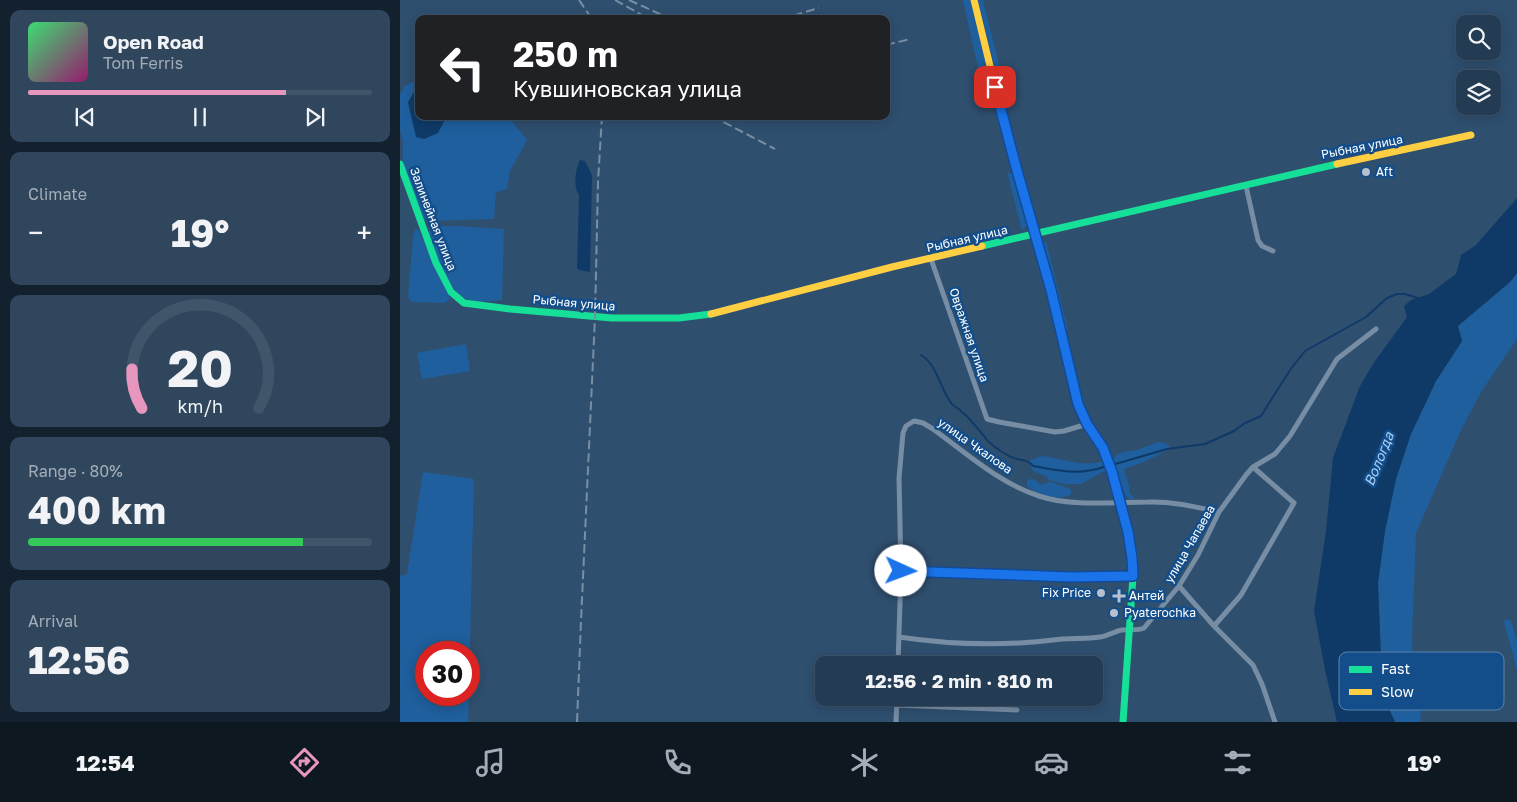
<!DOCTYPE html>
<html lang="en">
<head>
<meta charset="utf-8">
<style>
	:root { --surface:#233b53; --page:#2f465d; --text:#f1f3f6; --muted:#a3adb8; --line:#40556a; --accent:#e797bd }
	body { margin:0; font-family:"Golos Text",sans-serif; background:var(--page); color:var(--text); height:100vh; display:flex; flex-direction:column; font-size:19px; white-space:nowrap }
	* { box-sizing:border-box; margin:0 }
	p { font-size:16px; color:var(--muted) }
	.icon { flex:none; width:28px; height:28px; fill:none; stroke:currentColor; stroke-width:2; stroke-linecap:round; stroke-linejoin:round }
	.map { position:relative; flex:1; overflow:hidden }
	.drawer { display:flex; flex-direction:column; gap:10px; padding:10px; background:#13202e; width:400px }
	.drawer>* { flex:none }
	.top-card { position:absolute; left:15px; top:15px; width:475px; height:105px; border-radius:10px; box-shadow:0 2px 12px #0003,0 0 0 1px var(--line); background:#202124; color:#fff; overflow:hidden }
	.buttons { position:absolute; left:1056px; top:15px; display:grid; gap:10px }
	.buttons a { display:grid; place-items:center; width:45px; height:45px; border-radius:10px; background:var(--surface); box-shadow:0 2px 12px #0003,0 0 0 1px var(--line); font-size:25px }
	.speed { position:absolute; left:15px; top:641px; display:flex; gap:10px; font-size:25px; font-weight:700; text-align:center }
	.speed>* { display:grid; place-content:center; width:65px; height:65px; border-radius:50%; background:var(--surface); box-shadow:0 2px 12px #0003,0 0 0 1px var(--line); line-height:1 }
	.speed .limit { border:8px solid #d22; background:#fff; color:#111 }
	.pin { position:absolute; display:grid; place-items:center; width:42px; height:42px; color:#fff; margin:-21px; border-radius:10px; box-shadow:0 2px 8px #0006 }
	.me { position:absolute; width:55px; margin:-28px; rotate:92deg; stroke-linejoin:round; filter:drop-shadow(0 0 4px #0008) }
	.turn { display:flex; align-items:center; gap:18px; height:105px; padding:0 15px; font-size:22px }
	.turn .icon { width:65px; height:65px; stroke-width:2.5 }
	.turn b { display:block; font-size:35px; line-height:42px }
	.big { font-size:38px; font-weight:700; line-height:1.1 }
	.drawer .card { flex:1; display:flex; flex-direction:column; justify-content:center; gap:8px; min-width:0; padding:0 18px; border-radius:10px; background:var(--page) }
	.drawer .dial { align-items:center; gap:0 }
	.dial svg { height:130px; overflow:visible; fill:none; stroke:var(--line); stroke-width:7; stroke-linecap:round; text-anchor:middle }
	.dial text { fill:var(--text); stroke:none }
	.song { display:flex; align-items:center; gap:15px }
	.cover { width:60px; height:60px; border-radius:8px; background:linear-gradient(135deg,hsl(140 70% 55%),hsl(320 70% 35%)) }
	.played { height:5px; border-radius:2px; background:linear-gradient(90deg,var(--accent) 75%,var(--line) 75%) }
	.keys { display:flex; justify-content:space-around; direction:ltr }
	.heat { display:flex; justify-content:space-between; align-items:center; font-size:28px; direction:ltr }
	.charge { height:8px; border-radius:4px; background:linear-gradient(90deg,#34c759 80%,var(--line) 0) }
	.trip { position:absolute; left:415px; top:656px; width:288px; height:50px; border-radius:10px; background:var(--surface); box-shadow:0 2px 12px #0003,0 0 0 1px var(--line); font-weight:700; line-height:50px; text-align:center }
	.menu { display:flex; height:80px; justify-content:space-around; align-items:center; background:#0e1821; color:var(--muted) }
	.menu .icon { width:35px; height:35px }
	.menu .on { color:var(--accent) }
	.menu b { font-size:22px; color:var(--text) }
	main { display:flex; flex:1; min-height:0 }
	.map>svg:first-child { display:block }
	.green { fill:#1f5f9d; fill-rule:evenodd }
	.water { fill:#0f3a68 }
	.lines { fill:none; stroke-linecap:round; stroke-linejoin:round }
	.stream { stroke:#0f3a68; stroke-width:2 }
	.street { stroke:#768da4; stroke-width:5 }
	.fast { stroke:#16e098; stroke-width:7 }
	.slow { stroke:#ffcf43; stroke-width:7 }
	.rail { stroke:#788fa3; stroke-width:2; stroke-dasharray:9 4; stroke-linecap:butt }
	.route-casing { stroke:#114b97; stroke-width:12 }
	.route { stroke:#1a73e8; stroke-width:9 }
	.poi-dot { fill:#b6c1cd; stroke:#144e8a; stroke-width:2 }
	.labels { text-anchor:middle; stroke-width:5; stroke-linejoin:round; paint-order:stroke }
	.street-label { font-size:12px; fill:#fff; stroke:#144e8a }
	.poi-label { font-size:12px; fill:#fff; stroke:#144e8a; text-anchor:start }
	.water-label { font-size:14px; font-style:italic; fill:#a7d0f7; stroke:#144e8a }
	.key { fill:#144e8a; stroke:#5a83ad; stroke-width:1 }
	.key-label { font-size:14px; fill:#fff }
</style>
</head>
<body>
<main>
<section class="drawer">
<div class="card">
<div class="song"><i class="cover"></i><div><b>Open Road</b><p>Tom Ferris</p></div></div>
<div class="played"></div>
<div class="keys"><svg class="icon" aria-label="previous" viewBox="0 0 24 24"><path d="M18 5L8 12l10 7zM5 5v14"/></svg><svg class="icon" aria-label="pause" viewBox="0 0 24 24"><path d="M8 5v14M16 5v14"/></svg><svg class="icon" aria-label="next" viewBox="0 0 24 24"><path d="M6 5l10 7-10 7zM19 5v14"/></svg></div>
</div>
<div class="card"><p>Climate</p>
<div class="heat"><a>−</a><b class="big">19°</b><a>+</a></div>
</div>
<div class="card dial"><svg viewBox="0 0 100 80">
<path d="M14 69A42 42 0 1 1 86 69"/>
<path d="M14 69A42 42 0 0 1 8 45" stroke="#e797bd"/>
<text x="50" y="56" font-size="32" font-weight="700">20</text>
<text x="50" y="72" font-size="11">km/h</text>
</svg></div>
<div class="card"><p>Range · 80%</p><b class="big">400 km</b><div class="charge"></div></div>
<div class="card"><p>Arrival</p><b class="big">12:56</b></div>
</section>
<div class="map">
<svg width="1117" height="722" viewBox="0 0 1117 722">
	<rect width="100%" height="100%" fill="#2f4f6f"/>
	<path class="green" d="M563,0H570L592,87L583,90Z
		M578,0H583L610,108L605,110Z
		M19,79V116H108L127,140L110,171L107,189L96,192L94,219L27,221L23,218L3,166V142L0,129V94L5,86Z
		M607,172L614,175L628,221L627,225L622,231Z
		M33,226H57L104,229L102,300C91,301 78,303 67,299C48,293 34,251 28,233L30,227Z
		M18,229L49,295L50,299L44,303L12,302L8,297L13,236L15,230Z
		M646,241L668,330L665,329L662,324L642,245Z
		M1117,273V339L1081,392L1061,430L1016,533L1012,639L1014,676L1022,700L1020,722H995L990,711L981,658L978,583L985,531L996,479L1011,434L1036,381L1062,341L1058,326L1110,282Z
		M66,344L70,371L22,379L17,353Z
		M758,442L766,443L771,448L744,462L724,469L729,486V492L734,498L733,500L727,498L720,482L718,471L716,469L713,459C719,451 722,453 731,451C739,450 750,445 758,442Z
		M641,456C662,458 682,468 703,461L706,470L681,484H664L649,480L646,476L633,471L629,461Z
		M23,472L74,479L68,722H0V576L7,574ZM26,652H69V695H26Z
		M630,479L635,480L641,485C643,484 648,482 650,482C652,482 669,488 671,490V495C659,501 637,495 627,486V480Z
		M1106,619L1111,621L1117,641V670L1104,622Z"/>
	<path class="water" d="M19,90V116H47L38,133L24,139L16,137L8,102L14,92Z
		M180,160L185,161L192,175L190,272L179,270L177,268L179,195C173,186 175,170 180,160Z
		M1117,198V273L1110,282L1058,326L1062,341L1036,381L1011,434L996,479L985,531L978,583L981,657L990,711L995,722H937L925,670L914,611L926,531L933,458L960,386L973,364L1007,317L1004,306L1011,300L1029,294L1056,274L1061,255L1076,245Z"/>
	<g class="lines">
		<path class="stream" d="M521,355C538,365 540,390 552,404C554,407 559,408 561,411C571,419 579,430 587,440C592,446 602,452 609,456C618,461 627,458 633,466C663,471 678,476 707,466
			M712,465L767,449L805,444L834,431L845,423L861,416L890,370L905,351L966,317L987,298L997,294H1005L1018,298"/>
		<path class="street" d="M846,186L858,240L862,246L873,251
			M531,259L587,419L599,422L655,432L664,431L687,424
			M501,571L671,577L733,576
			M779,586L814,626L853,665L862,684L875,722
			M814,626L841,595L894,503L853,467
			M499,637C552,645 609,646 662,639C675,638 688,639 700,637C708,636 715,631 722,630C730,629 737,631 744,628L779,586L798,555L819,512L846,475L853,467L875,454L890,436L937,359L976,329
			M498,665L501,571L499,478L503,433L506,426L514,421L523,423L533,429C566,453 599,483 639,496C671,507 714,502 748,502C772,501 796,507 819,512
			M497,705L617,710
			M496,722L497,698"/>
		<path class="fast" d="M0,164L36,263L51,292L64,303L110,309L212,318H279L311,314
			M582,246L937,164
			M657,315L676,396L682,413L708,459L731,545L733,576L723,722"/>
		<path class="slow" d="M574,0L607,136L657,315
			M937,164L1071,135
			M311,314L492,267L582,246"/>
		<path class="rail" d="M179,0L192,19
			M215,0L249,19
			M229,0L262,15L279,19
			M381,19L419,8
			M486,45L510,39
			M312,116L375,149
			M177,722L181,621L195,317L198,182L202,116"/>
	</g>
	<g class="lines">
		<g class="route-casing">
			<path id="route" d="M501,571L672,577L733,576L732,558L728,532L712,472L703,448L687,424L678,404L651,290L616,167L595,87"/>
		</g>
		<use href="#route" class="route"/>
	</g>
	<g class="poi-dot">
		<circle cx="966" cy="172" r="5"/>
		<circle cx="701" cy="593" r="5"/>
		<path d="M716.5 588.5h5v5h5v5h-5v5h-5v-5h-5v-5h5z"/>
		<circle cx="714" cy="613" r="5"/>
	</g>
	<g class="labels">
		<g class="street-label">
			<text transform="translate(962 147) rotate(-11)" y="4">Рыбная улица</text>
			<text transform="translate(33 219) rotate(69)" y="4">Залинейная улица</text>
			<text transform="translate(567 239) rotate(-13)" y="4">Рыбная улица</text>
			<text transform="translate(174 303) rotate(5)" y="4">Рыбная улица</text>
			<text transform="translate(569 335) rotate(71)" y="4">Овражная улица</text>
			<text transform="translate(575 446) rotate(35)" y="4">улица Чкалова</text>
			<text transform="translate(790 544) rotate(-60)" y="4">улица Чапаева</text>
		</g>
		<g class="poi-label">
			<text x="976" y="176">Aft</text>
			<text x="691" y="597" text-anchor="end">Fix Price</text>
			<text x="729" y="600">Антей</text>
			<text x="724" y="617">Pyaterochka</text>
		</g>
		<g class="water-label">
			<text transform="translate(979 459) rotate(-68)" y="5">Вологда</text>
		</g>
	</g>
	<rect x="939" y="652" width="165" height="58" rx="8" class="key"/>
	<rect x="949" y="666" width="23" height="7" fill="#16e098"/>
	<rect x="949" y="689" width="23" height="6" fill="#ffcf43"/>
	<g class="key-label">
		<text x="981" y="674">Fast</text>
		<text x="981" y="697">Slow</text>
	</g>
</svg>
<div class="buttons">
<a><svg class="icon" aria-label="search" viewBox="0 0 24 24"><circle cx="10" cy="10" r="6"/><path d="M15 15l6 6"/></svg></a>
<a><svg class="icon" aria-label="layers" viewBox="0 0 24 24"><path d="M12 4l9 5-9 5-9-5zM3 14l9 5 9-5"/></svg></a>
</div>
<div class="speed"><div class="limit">30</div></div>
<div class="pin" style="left:595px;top:87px;background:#d93025"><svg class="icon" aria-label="arrive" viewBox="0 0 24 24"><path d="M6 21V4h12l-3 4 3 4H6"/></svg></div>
<svg class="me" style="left:501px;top:571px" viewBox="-20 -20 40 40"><circle r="19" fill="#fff"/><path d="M0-13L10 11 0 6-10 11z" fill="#1a73e8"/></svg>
<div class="trip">12:56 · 2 min · 810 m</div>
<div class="top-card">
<div class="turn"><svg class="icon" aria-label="left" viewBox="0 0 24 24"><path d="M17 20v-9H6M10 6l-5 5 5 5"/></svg><div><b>250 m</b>Кувшиновская улица</div></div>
</div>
</div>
</main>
<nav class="menu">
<b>12:54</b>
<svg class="icon on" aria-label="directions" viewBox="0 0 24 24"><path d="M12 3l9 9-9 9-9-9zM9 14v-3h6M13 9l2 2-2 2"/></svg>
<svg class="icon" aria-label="music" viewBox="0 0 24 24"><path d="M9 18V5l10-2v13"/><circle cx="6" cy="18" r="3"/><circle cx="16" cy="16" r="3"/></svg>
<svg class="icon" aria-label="phone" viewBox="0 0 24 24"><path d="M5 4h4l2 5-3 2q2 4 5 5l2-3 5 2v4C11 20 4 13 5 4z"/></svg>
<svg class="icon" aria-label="climate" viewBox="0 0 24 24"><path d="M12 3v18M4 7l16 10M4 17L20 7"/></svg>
<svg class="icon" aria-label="car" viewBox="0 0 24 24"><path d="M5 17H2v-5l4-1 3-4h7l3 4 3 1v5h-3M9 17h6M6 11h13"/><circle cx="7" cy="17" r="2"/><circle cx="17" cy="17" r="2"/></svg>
<svg class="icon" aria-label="filters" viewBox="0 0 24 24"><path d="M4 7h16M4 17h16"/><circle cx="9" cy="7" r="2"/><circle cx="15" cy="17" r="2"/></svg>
<b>19°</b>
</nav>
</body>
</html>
